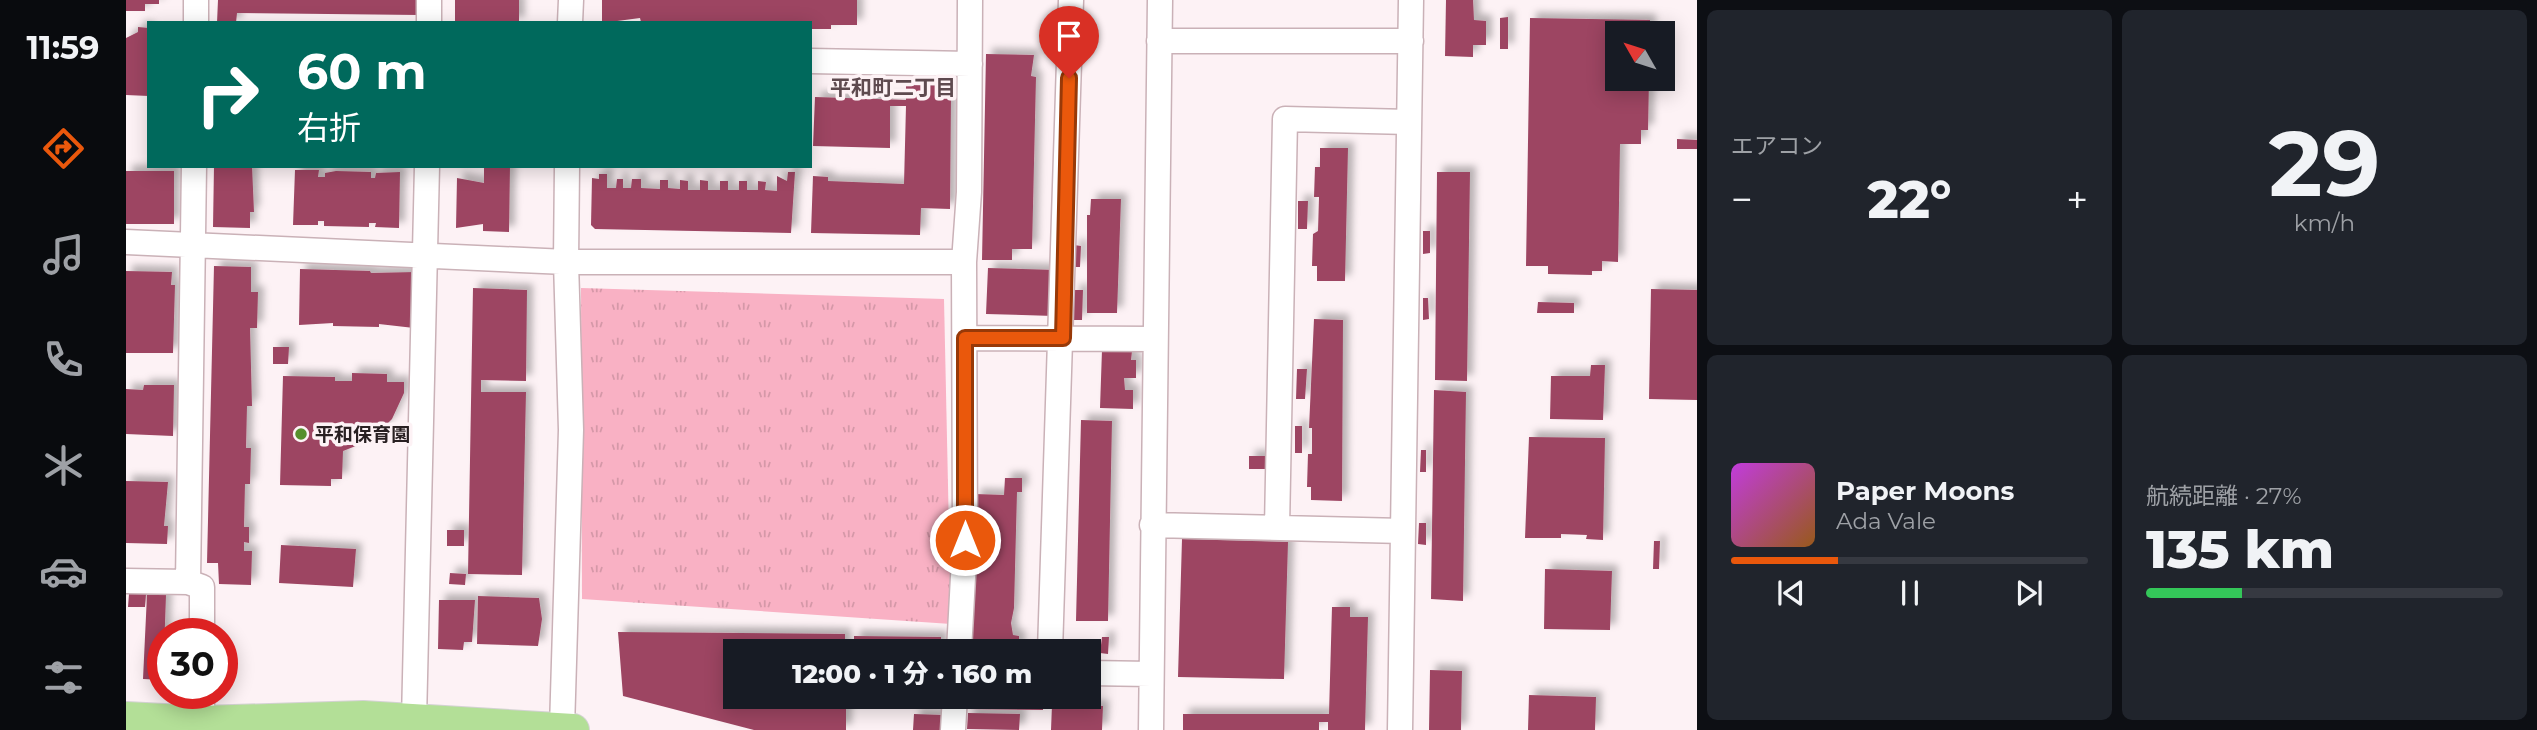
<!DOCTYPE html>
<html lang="ja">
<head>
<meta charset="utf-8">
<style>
	:root { --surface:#171b24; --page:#20242c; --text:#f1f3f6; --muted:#9ea1a6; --line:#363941; --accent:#ea580c }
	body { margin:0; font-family:Montserrat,"Noto Sans JP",sans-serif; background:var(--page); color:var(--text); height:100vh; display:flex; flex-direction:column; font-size:26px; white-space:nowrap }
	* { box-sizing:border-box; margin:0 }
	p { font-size:23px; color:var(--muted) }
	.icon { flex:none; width:38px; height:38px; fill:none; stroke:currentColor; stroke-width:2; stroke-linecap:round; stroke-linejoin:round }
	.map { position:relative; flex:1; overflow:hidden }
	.panel { display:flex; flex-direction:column; gap:10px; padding:10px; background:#0d0f14; width:840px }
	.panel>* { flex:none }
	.top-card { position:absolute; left:21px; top:21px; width:665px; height:147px; border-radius:0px; box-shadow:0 4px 18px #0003; background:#00695c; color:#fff; overflow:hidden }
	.needle { width:46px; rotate:309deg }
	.buttons { position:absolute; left:1479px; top:21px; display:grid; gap:14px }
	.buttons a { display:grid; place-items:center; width:70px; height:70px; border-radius:0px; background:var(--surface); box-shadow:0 4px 18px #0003; font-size:35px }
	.speed { position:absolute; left:21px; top:618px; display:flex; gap:14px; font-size:35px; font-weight:700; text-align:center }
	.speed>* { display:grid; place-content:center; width:91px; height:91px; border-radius:50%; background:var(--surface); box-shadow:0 4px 18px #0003; line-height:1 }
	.speed .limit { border:10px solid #d22; background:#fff; color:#111 }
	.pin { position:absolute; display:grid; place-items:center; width:60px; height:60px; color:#fff; margin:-72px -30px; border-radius:50% 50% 50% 0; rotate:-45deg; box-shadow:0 0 7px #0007 }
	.pin .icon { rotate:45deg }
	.me { position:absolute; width:77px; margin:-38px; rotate:0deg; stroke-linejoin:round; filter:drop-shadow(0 0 5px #0008) }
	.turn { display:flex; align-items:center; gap:24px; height:147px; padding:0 35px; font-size:32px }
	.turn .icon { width:91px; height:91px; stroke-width:2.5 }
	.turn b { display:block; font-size:49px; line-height:60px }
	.big { font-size:52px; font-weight:800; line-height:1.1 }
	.panel .card { flex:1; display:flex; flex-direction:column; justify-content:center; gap:10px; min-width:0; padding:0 24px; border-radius:10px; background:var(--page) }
	.panel .dial { align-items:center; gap:0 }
	.dial b { font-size:91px; line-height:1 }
	.song { display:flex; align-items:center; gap:21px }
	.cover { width:84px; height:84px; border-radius:10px; background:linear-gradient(135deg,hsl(290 70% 55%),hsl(30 70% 35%)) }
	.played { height:7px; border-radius:4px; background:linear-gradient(90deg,var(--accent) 30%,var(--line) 30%) }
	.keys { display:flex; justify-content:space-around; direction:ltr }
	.heat { display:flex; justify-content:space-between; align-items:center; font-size:38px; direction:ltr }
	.charge { height:10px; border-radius:5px; background:linear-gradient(90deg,#34c759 27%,var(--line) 0) }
	.panel .tiles { flex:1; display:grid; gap:10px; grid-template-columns:repeat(2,1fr) }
	.trip { position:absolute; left:597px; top:639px; width:378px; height:70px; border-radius:0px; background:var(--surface); box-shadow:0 4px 18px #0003; font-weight:800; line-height:70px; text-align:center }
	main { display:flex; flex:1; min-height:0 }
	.dock { display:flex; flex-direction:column; width:126px; justify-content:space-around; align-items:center; background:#090b0e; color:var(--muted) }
	.dock .icon { width:49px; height:49px }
	.dock .selected { color:var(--accent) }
	.dock b { font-size:32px; color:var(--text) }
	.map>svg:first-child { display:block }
	.park { fill:url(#park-tufts) }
	.building { fill:#9d4562; filter:url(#shadow) }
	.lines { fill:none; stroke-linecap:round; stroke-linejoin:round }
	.minor-casing { stroke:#cab1b7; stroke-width:27 }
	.major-casing { stroke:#d4d2d3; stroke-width:34 }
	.minor { stroke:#fff; stroke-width:24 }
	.major { stroke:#b3df97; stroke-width:32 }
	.route-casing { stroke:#983908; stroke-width:18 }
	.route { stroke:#ea580c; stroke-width:12 }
	.poi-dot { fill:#56902d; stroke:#fdf2f5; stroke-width:2.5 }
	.labels { text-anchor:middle; stroke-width:7; stroke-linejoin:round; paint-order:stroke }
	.poi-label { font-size:19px; font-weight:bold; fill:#292022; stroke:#fdf2f5; text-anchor:start }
	.neighbourhood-label { font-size:21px; font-weight:bold; fill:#5e4a4f; stroke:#fdf2f5 }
</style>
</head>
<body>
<main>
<nav class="dock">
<b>11:59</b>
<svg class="icon selected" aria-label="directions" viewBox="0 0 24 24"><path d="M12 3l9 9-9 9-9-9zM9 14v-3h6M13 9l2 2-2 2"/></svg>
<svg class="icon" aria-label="music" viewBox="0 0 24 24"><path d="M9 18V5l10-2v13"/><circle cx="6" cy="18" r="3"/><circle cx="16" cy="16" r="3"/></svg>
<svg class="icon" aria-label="phone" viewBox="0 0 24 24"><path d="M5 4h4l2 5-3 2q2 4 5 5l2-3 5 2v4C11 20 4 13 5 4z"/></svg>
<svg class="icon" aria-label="climate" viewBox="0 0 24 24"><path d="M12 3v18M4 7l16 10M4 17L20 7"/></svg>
<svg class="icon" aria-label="car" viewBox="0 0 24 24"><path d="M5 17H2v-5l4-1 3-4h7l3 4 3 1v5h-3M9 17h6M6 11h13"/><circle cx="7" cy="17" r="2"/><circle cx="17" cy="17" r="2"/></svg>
<svg class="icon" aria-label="filters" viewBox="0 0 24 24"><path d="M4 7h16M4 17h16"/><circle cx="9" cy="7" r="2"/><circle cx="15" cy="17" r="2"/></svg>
</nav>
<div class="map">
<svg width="1571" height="730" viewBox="0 0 1571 730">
	<defs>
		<pattern id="park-tufts" width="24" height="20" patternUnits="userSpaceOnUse" patternTransform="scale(1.75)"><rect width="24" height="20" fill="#f9b1c4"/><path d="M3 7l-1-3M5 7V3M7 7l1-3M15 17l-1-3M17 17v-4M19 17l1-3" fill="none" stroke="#d598a8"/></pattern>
		<filter id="shadow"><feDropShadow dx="6" dy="-6" stdDeviation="3.5" flood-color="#0004"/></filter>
	</defs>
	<rect width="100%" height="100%" fill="#fdf2f5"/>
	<path class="park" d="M455,288L818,299L825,624L456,599Z"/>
	<path class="building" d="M0,0H33V4H19V11H0Z
		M92,0H293V15L111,13L110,23H91Z
		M329,0H393V23H329Z
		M476,0H731V25H705V29H684V23L515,22L514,18L476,23Z
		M1320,0H1347L1348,20L1360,21V45H1347V57L1319,56Z
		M1382,17V49H1374V18Z
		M1404,18L1524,20V33H1491V79H1523L1522,130H1515V144H1494L1492,262L1476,261V271H1466V275L1422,274V266H1400Z
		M12,27L23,28V96L0,95V38L12,32Z
		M920,35L930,36V48H920Z
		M860,54L908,55L905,76L910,77L906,249H886V260H856Z
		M780,85L822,86L821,96H825L824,209L795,208L794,235L685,233L687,176L702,177V181L778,184L780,106H764V148L687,146L689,97L780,100Z
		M1551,139L1571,140V149H1551Z
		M1194,148H1222L1219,281H1191V266H1186L1187,234L1192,231L1193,197H1188L1189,167H1194Z
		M88,166H126L128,212H124V228L87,227Z
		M358,166H384L383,232L357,231V224L330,228L331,178L358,183Z
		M169,170H193L192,177H199V173L210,171L245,172V178H249L250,173L274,172L273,228L249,227L250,223H243V227L198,226V221H192V225H167Z
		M0,171H48V224H0Z
		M662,172H669L665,233L469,229L465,225L466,178L473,179V174H481V188H490L491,179H497V188H505L506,179H515V188L534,189V180H542V188L554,189V180L562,181V190H574V180L582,181V190H594V181H602V190H613V181H621V190H632V181L640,182L639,190L651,191V176L661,181Z
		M1311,172H1344L1341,381L1309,380Z
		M965,199H995L991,313H961V215H964Z
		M1172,201H1182L1181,229H1172Z
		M1297,231H1304V253L1297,254Z
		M948,245L955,246L954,267H947Z
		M88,266L125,267V292H132L131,328H124L126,406H121L120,448H125L124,484H119L118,527H123V543L118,542V551H126L125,585L93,584L92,563H81Z
		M862,268L929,270L928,316L860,314Z
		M174,269L244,271L245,273L290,272L288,328L253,324V327L207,326V323L173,325Z
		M0,271L46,272L45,285H49L47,353H0Z
		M347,288L401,290L400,381L355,380V392H400L396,575L342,574Z
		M1525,289L1571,290V400L1523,399Z
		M948,290H957L956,320H947Z
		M1297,298H1302L1303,319L1297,320Z
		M1412,302L1448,303V313H1411Z
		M1188,319L1217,320L1216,501L1185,500V487H1181L1182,454H1186V428H1183Z
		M147,347H163L162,364H147Z
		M976,350L1006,351L1005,360H1010V378H998L999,390H1007V409L974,408Z
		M1465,365H1479L1477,420L1424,419L1425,376H1464Z
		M1171,369H1181L1179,399H1170Z
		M226,373L261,374V382H278V393L266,419L245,440L217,451L216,479H205V486L154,485L157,376L209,377V381H226Z
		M18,385H48L47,436L0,434V389L17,390Z
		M1308,390L1340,392L1337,601L1305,599Z
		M955,420L986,421L982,621H950Z
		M1169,426H1176V453H1169Z
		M1403,437L1479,438L1477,540L1460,539L1461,535L1435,534V538H1399Z
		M1295,450H1300V472H1294Z
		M1123,456H1141V469H1123Z
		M879,478H896V492H891L888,608L885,623L887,635L893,636V651H846L849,494L878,495Z
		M0,481L42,482L38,526H42L41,544L0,543Z
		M1293,523H1300V545L1292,544Z
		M321,530H338V546H321Z
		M1056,539L1162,542L1158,679L1052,677Z
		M1528,541H1534L1533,569H1527Z
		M155,545L230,549L227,587L153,583Z
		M1419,569L1486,571L1484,630L1418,629Z
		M324,573L340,574L339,585L323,584Z
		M3,594H20L19,607H2Z
		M21,595H40L37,680L17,679Z
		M352,596L413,598L416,619L412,646L351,644Z
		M313,600H349L346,642H338L337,650L312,649Z
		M1206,607H1224V617H1242L1239,730H1202V722H1193V730H1057V714H1203Z
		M492,632L719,634V651H609V696H720V730H628L497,696Z
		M728,636L815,637V651H728Z
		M976,637H983L982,654L974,653Z
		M1304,670L1336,671L1335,730H1303Z
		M1403,695L1470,697L1469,730H1402Z
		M841,696H917V710L843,709Z
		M926,705L977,706L976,730H925Z
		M842,713L894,714L893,730L841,729Z
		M788,714L816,715V730H787Z"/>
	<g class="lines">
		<g class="minor-casing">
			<path id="minor" d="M70,23V0
				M303,23V0
				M444,23L445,0
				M1033,41H1285
				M684,61L844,64
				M68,166L62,582L76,587V634
				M0,242L440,262H838
				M839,338L1028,339
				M1026,525L1277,531
				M1151,528L1159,119L1283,122
				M0,581L62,582
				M833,651L839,540L838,262L843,192L844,0
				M924,651L945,0
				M962,673L1025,674
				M288,720L301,166
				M436,728L445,430L440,262L441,166
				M76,730V693
				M827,730L829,696
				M1025,730L1034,0
				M1274,730L1285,0"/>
		</g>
		<g class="major-casing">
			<path id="major" d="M0,718L76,722L237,717L447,730"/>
		</g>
		<use href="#minor" class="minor"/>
		<use href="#major" class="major"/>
	</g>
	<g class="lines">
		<g class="route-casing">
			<path id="route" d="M839,540V338H937L943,78"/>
		</g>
		<use href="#route" class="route"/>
	</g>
	<circle class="poi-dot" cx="175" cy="434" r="7"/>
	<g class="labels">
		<g class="poi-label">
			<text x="189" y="441">平和保育園</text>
		</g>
		<g class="neighbourhood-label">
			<text x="767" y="95">平和町二丁目</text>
		</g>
	</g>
</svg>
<div class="buttons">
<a><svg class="needle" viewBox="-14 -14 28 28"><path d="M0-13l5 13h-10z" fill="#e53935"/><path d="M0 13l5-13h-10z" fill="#9ea1a6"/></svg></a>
</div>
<div class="speed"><div class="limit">30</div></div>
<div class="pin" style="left:943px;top:78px;background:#d93025"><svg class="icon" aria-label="arrive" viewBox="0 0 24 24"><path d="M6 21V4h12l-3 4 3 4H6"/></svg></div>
<svg class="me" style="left:839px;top:540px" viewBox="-20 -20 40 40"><circle r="17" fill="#ea580c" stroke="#fff" stroke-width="3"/><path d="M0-11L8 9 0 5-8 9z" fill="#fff"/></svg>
<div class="trip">12:00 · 1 分 · 160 m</div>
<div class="top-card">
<div class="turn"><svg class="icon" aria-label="right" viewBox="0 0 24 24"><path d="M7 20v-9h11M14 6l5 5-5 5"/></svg><div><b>60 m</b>右折</div></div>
</div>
</div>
<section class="panel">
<div class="tiles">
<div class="card"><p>エアコン</p>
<div class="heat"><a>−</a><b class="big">22°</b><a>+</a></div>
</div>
<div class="card dial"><b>29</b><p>km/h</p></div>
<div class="card">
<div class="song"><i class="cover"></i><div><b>Paper Moons</b><p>Ada Vale</p></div></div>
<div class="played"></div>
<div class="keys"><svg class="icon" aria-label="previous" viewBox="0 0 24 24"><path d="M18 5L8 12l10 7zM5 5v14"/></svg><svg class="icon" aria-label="pause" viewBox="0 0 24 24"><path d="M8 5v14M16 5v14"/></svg><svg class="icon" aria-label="next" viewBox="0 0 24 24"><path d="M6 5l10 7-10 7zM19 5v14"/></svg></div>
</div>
<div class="card"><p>航続距離 · 27%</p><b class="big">135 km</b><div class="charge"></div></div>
</div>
</section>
</main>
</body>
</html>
